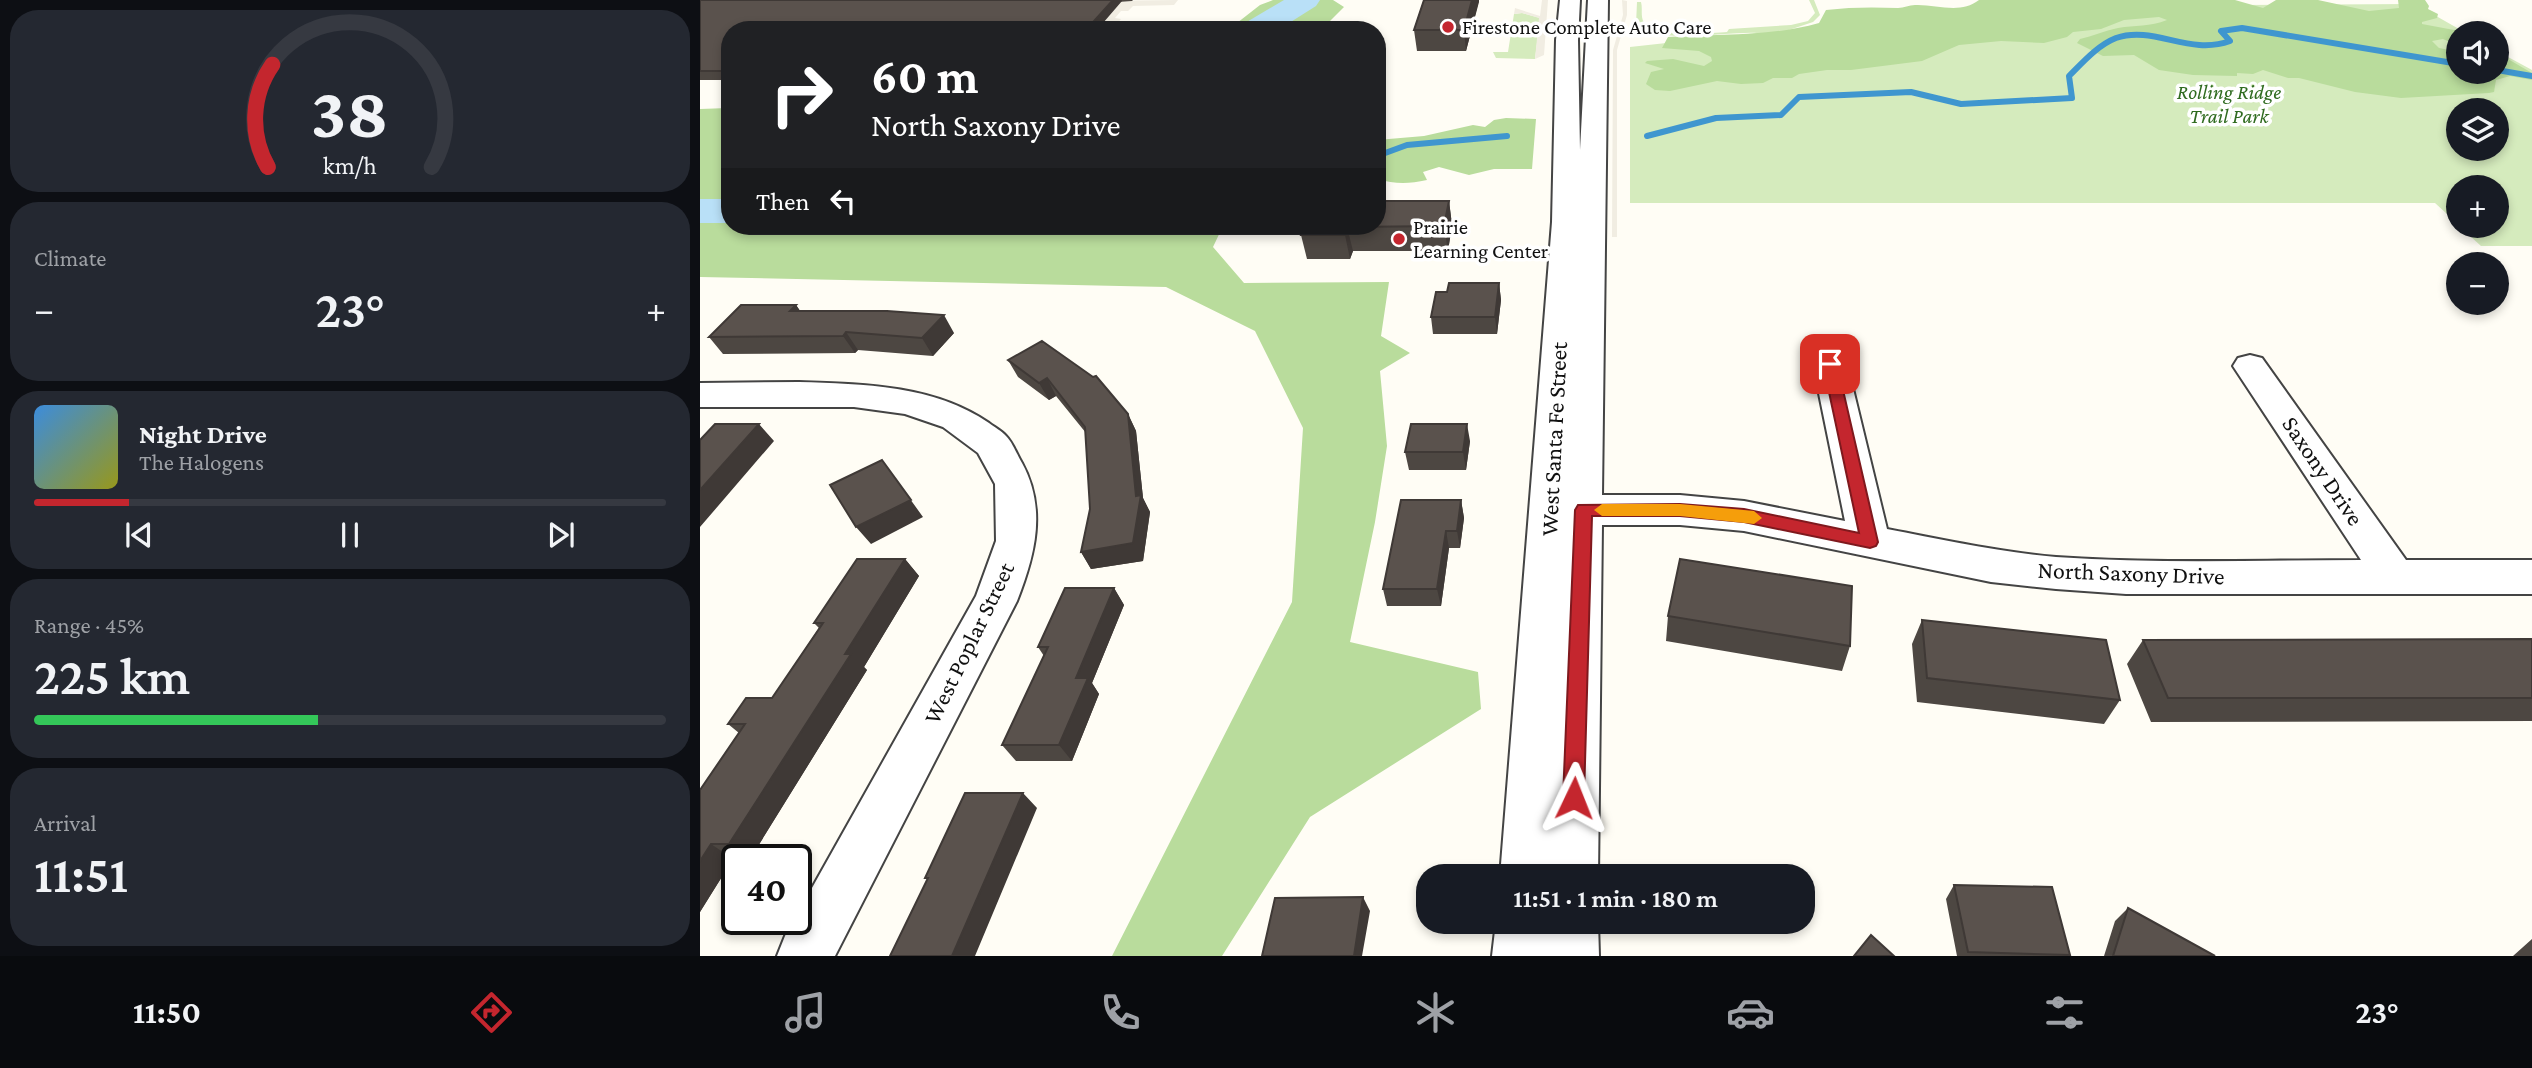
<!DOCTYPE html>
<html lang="en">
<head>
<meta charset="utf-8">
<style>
	:root { --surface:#171b24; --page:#242831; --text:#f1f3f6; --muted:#9ea1a6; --line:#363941; --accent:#c4262e }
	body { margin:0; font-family:"Crimson Pro",serif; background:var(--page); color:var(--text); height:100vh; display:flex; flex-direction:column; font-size:26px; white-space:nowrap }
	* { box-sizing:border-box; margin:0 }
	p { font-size:23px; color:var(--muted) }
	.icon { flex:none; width:38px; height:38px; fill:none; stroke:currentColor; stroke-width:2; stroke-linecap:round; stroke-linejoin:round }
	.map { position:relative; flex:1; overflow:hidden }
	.panel { display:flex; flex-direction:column; gap:10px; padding:10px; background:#0d0f14; width:700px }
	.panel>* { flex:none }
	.guide { position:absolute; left:21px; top:21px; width:665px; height:214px; border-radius:28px; box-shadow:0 4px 10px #0003; background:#202124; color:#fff; overflow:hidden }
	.controls { position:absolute; left:1746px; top:21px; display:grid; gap:14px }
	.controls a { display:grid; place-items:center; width:63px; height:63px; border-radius:50%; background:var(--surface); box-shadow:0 4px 10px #0003; font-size:35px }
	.speed { position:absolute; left:21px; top:844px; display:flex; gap:14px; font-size:35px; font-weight:700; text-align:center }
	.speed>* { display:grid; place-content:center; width:91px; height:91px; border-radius:50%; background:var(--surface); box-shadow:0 4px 10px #0003; line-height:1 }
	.speed .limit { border:4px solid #111; border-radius:10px; background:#fff; color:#111 }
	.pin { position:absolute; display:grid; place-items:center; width:60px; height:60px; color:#fff; margin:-30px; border-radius:14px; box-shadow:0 4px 10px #0006 }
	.me { position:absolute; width:77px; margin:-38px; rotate:2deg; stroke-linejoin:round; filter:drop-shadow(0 0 5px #0008) }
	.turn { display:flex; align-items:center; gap:24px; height:147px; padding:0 35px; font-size:32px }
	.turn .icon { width:91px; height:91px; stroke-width:2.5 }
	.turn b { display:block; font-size:49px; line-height:60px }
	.then { display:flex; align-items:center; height:66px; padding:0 35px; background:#0003; gap:14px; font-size:26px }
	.big { font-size:52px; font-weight:600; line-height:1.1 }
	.panel .card { flex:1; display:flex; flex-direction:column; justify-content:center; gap:10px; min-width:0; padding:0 24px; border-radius:28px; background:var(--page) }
	.panel .dial { align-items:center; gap:0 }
	.dial svg { height:182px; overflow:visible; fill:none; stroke:var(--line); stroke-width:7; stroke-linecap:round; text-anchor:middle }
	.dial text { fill:var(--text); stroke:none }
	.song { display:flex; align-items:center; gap:21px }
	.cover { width:84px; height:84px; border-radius:10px; background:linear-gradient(135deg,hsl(210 70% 55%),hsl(60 70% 35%)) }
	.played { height:7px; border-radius:4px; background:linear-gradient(90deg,var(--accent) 15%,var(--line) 15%) }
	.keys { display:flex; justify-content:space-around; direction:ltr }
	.heat { display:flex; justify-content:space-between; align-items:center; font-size:38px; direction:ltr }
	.charge { height:10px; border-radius:5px; background:linear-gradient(90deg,#34c759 45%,var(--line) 0) }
	.trip { position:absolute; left:716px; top:864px; width:399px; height:70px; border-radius:28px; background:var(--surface); box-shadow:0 4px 10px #0003; font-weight:600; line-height:70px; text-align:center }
	.dock { display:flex; height:112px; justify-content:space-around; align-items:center; background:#090b0e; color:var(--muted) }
	.dock .icon { width:49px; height:49px }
	.dock .on { color:var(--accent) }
	.dock b { font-size:32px; color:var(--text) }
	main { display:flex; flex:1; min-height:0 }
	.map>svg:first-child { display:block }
	.green { fill:#d5ebbd; fill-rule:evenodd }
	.forest { fill:#b9dc9c }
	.plaza { fill:#f1ede2 }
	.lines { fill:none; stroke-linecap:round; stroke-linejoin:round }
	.stream { stroke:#3f96cf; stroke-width:6 }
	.river { fill:#b9e0f7; fill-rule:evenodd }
	.minor-casing { stroke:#444; stroke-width:4 }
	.minor { fill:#fff; fill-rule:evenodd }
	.wall { fill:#4d4742 }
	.shaded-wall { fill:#3f3936 }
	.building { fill:#5a524d; stroke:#3f3936; stroke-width:2 }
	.route { fill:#c4262e; stroke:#7f191e; stroke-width:2 }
	.slow { fill:#f59e0b }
	.poi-dot { fill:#c4262e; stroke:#fff; stroke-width:2.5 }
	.labels { text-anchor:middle; stroke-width:7; stroke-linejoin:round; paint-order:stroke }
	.far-poi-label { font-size:21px; fill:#111; stroke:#fff; text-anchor:start }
	.far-park-label { font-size:21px; font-style:italic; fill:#2f6b1f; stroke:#fff }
	.street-label { font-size:24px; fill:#111; stroke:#fff }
</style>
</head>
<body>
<main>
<section class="panel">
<div class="card dial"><svg viewBox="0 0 100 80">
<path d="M14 69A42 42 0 1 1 86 69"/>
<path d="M14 69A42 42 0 0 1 16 24" stroke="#c4262e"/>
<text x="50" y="56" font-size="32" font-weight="700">38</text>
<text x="50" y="72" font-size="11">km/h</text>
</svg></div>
<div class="card"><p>Climate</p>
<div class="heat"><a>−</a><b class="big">23°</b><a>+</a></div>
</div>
<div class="card">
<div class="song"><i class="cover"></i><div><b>Night Drive</b><p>The Halogens</p></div></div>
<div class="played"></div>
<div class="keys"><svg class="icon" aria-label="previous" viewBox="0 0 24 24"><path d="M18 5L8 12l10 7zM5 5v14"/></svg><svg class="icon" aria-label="pause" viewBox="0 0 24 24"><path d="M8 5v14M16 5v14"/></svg><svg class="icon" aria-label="next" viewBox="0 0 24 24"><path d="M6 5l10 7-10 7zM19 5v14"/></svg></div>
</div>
<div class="card"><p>Range · 45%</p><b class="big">225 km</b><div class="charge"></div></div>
<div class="card"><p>Arrival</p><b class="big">11:51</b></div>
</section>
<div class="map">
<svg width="1832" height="956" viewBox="0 0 1832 956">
	<rect width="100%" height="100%" fill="#fffdf5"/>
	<path class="green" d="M1109,0H1114L1120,15L1113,22L1089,30L1309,6L1715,4L1766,33H1759V72H1797V51L1832,70V246H1781L1759,226H1797V187H1759V225L1735,203H930V47L1057,33C1032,31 952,45 936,25L937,2H941C943,9 940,15 944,23C953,38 1011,33 1027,32L1029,29L1091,25L1108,21L1115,13ZM1759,110H1797V149H1759Z
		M822,13L840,18L835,59L796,58L793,52H808L814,14Z"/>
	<path class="forest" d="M573,0H633L644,7L621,30H528L560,5Z
		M1279,0H1535L1563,8L1576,0H1618L1669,11L1699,8L1698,0H1725L1729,6L1728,9L1738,14L1737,18L1722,22V24L1770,33H1759V46L1743,39L1732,41L1739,48L1759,52V72H1797V55H1801L1832,73V80L1810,76L1796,80L1794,92L1789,93L1701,98L1655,92L1599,78H1588L1563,70L1553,74L1537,73V76L1493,75L1459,70L1434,55L1403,56L1377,43L1380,39C1393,36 1404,31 1418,28C1435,25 1450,27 1467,20L1459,17L1424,20L1401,29L1373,32L1367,37L1344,43L1301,41L1259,45L1222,61L1151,70H1127L1099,74L1092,78H1073L1063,83L1041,84L1017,81L970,91L955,90L946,84L951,72L964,69L945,63L947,61L973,59L1004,66L1012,61L1011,57L999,51L962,48L968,37C1019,34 1069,37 1119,23L1126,10C1150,7 1174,7 1198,8C1204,8 1209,5 1215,5C1236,4 1260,15 1279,0Z
		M28,108L30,226H523L513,247L544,283L689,282L681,336L710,353L680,371L687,446L675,522L650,642L778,672L781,709L610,817L522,956H412L592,602L603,428L555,331L466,287L0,277V109Z
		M806,118L836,119L832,169H794L769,175L739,167L723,172L727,180C708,184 695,184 677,179V140L724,136L773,125L785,127L794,120Z"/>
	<path class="plaza" d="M478,0L474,5L433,6L428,11H421L415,18L421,19L412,30H397L415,9L393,1Z
		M842,0H848L844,55L835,59L839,18L822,13L814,14L815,8L840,16Z
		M922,0L927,1V15L917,50V237H912L913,50L923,15Z"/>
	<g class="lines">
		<path class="stream" d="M1797,70L1832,76
			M947,136L1016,118L1081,115L1099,97L1211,92L1261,104L1372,98L1369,76C1383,62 1398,45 1416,38C1454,25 1489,56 1530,41L1521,31L1542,28L1759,64
			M677,156L707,145L807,136"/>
		<path class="river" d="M584,0H620L616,6L578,30H540L545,23Z
			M0,199H30V223H0Z"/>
		<g class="minor-casing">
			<path id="minor" d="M860,0H880L878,40L880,150L888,0H908L902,495H980L1044,501L1145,521L1113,364L1118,356L1130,353L1142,356L1147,364L1187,529C1244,540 1299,552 1356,557C1458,564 1560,560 1661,560L1533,366L1538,358L1550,355L1562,358L1706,560H1832V594H1426L1356,589L1291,582L1044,531L980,525H902L898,877H800L852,222L856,40Z
				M99,382C163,384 234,385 289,423C294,427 302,431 306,436C313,443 317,455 322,463C347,509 335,555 317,601L135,956H77L85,936L276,596L296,541L295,484L278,453L243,427L205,414L154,407H0V383Z
				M796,922H898L899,956H792Z"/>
		</g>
		<use href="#minor" class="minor"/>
	</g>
	<path class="wall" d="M0,0H433L432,1L30,30V80H0Z
		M724,0H779L766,51H717L714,30Z
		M749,201L752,225L748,251H653L650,259H607L601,235Z
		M799,283L801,300L797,334H733L731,317L747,292Z
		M96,305L100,311L254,333L233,356L158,350L155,353L23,354L9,337Z
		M308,360L428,414L436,431L443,498L450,512L443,561L391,569L381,552L390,509L386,433L356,396L349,400L318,377Z
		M770,441L766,470H709L705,452Z
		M761,500L764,518L760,548H749L741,606H687L683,589Z
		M205,559L219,576L164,667L167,670L50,859H33L0,912V790L39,733L28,724L72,698L119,628L114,623Z
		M414,588L424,605L392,683L399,694L372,761H316L302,745L344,656L338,647Z
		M968,616L1150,646L1142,671L966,641Z
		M1222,620L1420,700L1404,724L1217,702L1212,644Z
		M1832,639V721L1451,722L1427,664L1443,640Z
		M1254,885L1370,955L1368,956H1257L1246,899Z
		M1428,908L1515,956H1404L1415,921Z
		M1832,939V956H1813Z"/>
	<path class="shaded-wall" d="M413,0H422V1L397,30H386Z
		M772,0H779V2L766,51L764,30Z
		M749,201L752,225L748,251L744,226Z
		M647,227L653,251L650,259L645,235Z
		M799,283L801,300L797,334L795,317Z
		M96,305L108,322L90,311Z
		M244,315L254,333L233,356L222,338Z
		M146,332L158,350L155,353L143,336Z
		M347,378L356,396L349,400L339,383Z
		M428,414L436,431L443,498L450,512L443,561L391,569L381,552L436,496Z
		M59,424L74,441L0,527V490Z
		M767,424L770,441L766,470L763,452Z
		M182,460L223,517L171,544L156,527Z
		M761,500L764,518L760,548L757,531Z
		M746,531L749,548L741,606L737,589Z
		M205,559L219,576L164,667L167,670L50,859L29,844L145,654Z
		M414,588L424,605L392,683L399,694L372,761L359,745L376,678Z
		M323,793L337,808L275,956H252Z
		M11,844L33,859L0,912V861Z
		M663,897L670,911L662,956H654Z"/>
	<path class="building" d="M0,0H413L386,30H30V71H0Z
		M724,0H772L764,30H714Z
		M677,201H749L744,226L647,227L645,235H601L604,226H677Z
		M749,283H799L795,317H731L736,292H747Z
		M41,305H96L90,311H187L244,315L222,338L146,332L143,336L9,337Z
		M342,341L393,377L396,376L428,414L436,496L441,495L433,543L381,552L390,509L385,427L347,378L339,383L308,360Z
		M15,424H59L0,490V440Z
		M711,424H767L763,452H705Z
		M182,460L211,500L156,527L130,485Z
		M701,500H761L757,531H746L737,589H683Z
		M157,559H205L145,654H151L29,844H11L0,861V790L45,724H28L46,698H72L123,623H114Z
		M980,559L1152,586L1150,646L968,616Z
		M365,588H414L376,678H388L359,745H302L348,647H338Z
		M1222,620L1406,640L1420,700L1227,678Z
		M1832,639V698H1468L1443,640Z
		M265,793H323L252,956H190L228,878H225Z
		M1254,885L1352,887L1370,955L1268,952Z
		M663,897L654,956H562L575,898Z
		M1428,908L1515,956H1413Z
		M1171,935L1194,956H1154Z"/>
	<path class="route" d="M1130,359L1137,364L1178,542L1176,546L1170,548L1044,522L980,516H892L884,798L881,805L874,808L866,805L863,798L875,510L878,505L980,504L1044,509L1159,533L1123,364Z"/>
	<path class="slow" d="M902,504H980L1054,511L1062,518L1054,524L980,516H902L894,510Z"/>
	<g class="poi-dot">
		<circle cx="748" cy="27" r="7"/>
		<circle cx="699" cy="239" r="7"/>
	</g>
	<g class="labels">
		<g class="far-poi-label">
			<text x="762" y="34">Firestone Complete Auto Care</text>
			<text x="713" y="234">Prairie<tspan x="713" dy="24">Learning Center</tspan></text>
		</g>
		<g class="far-park-label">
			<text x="1529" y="99">Rolling Ridge<tspan x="1529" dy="24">Trail Park</tspan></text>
		</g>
		<g class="street-label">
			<text transform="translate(854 439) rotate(-87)" y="8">West Santa Fe Street</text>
			<text transform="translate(1623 471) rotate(56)" y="8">Saxony Drive</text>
			<text transform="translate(1431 573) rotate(2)" y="8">North Saxony Drive</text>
			<text transform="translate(269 643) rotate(-64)" y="8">West Poplar Street</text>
		</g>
	</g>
</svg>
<div class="controls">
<a><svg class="icon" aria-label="sound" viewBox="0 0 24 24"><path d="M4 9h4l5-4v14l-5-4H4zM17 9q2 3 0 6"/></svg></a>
<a><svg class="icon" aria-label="layers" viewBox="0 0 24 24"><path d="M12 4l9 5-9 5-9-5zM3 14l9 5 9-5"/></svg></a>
<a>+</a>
<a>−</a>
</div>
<div class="speed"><div class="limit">40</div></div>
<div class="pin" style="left:1130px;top:364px;background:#d93025"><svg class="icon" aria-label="arrive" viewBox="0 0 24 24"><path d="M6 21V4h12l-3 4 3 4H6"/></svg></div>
<svg class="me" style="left:874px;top:798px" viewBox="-20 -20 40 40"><path d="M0-17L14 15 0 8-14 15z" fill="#c4262e" stroke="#fff" stroke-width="4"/></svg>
<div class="trip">11:51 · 1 min · 180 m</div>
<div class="guide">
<div class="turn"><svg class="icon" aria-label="right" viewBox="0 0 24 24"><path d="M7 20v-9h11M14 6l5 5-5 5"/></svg><div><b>60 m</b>North Saxony Drive</div></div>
<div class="then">Then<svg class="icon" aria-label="left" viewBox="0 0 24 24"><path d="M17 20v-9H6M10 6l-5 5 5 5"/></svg></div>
</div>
</div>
</main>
<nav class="dock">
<b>11:50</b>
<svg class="icon on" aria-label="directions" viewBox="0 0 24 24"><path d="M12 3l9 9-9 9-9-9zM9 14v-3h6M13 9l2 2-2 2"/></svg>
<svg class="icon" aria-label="music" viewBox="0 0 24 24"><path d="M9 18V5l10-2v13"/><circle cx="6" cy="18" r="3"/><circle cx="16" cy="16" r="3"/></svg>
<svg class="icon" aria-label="phone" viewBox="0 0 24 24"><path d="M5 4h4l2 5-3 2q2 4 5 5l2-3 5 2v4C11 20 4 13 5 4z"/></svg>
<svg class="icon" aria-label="climate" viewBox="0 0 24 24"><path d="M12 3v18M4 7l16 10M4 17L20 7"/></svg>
<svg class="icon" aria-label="car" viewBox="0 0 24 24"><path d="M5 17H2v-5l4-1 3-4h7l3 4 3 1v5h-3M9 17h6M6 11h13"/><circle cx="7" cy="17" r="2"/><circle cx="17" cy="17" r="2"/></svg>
<svg class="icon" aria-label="filters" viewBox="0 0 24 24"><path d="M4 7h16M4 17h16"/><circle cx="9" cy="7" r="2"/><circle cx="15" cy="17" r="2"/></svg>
<b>23°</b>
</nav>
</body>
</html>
